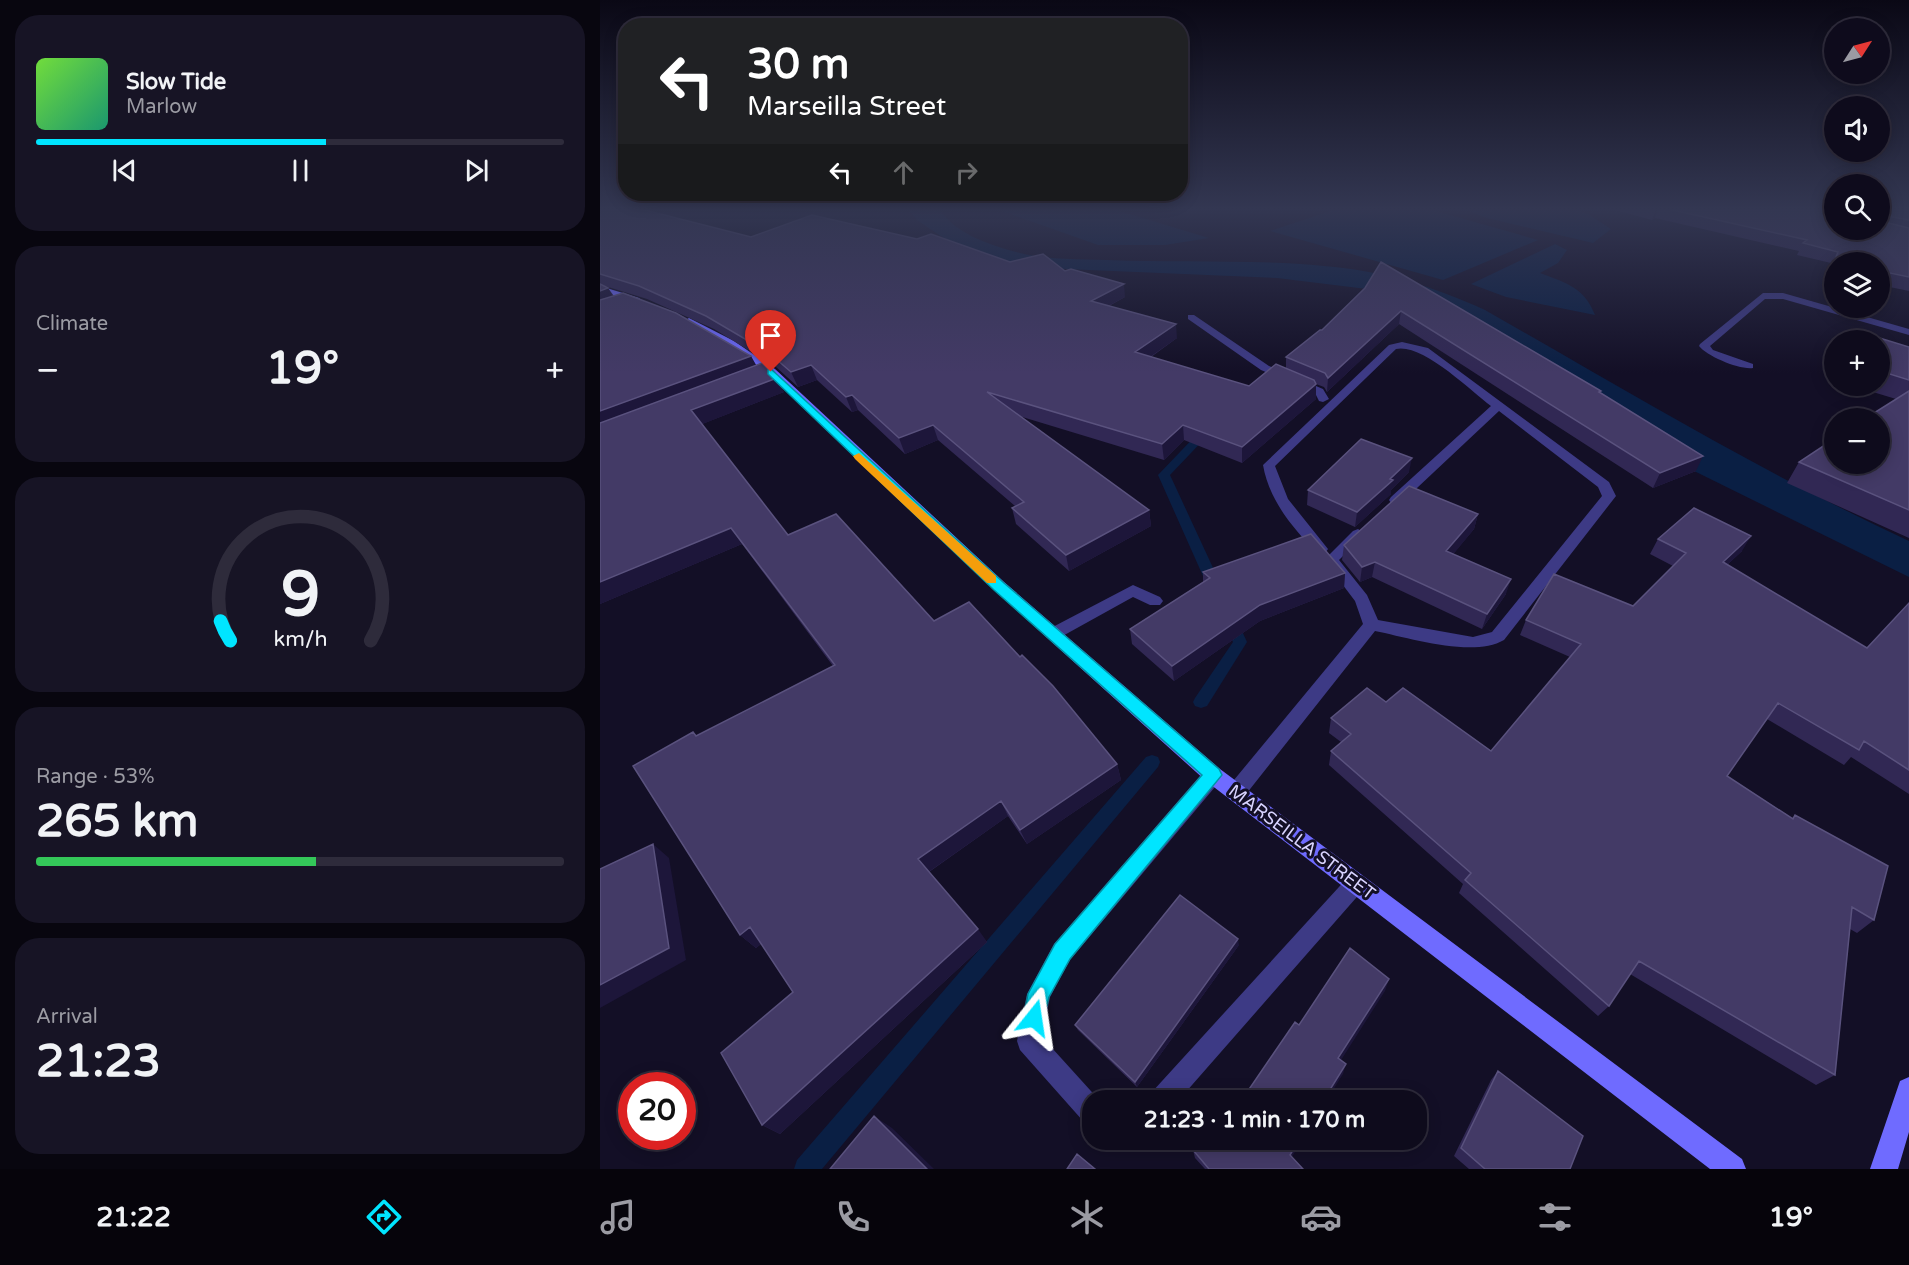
<!DOCTYPE html>
<html lang="en">
<head>
<meta charset="utf-8">
<style>
	:root { --surface:#0e0b1c; --page:#171425; --text:#f1f3f6; --muted:#9b9ba3; --line:#2e2b3b; --accent:#00e5ff }
	body { margin:0; font-family:"Varela Round",sans-serif; background:var(--page); color:var(--text); height:100vh; display:flex; flex-direction:column; font-size:22px; white-space:nowrap }
	* { box-sizing:border-box; margin:0 }
	p { font-size:20px; color:var(--muted) }
	.icon { flex:none; width:33px; height:33px; fill:none; stroke:currentColor; stroke-width:2; stroke-linecap:round; stroke-linejoin:round }
	.map { position:relative; flex:1; overflow:hidden }
	.drawer { display:flex; flex-direction:column; gap:15px; padding:15px; background:#08060f; width:600px }
	.drawer>* { flex:none }
	.banner { position:absolute; left:18px; top:18px; width:570px; height:183px; border-radius:24px; box-shadow:0 3px 15px #0003,0 0 0 2px var(--line); background:#202124; color:#fff; overflow:hidden }
	.needle { width:39px; rotate:54deg }
	.controls { position:absolute; left:1224px; top:18px; display:grid; gap:12px }
	.controls a { display:grid; place-items:center; width:66px; height:66px; border-radius:50%; background:var(--surface); box-shadow:0 3px 15px #0003,0 0 0 2px var(--line); font-size:30px }
	.speed { position:absolute; left:18px; top:1072px; display:flex; gap:12px; font-size:30px; font-weight:700; text-align:center }
	.speed>* { display:grid; place-content:center; width:78px; height:78px; border-radius:50%; background:var(--surface); box-shadow:0 3px 15px #0003,0 0 0 2px var(--line); line-height:1 }
	.speed .limit { border:9px solid #d22; background:#fff; color:#111 }
	.pin { position:absolute; display:grid; place-items:center; width:51px; height:51px; color:#fff; margin:-62px -26px; border-radius:50% 50% 50% 0; rotate:-45deg; box-shadow:0 0 6px #0007 }
	.pin .icon { rotate:45deg }
	.me { position:absolute; width:66px; margin:-33px; rotate:15deg; stroke-linejoin:round; filter:drop-shadow(0 0 4px #0008) }
	.turn { display:flex; align-items:center; gap:21px; height:126px; padding:0 30px; font-size:27px }
	.turn .icon { width:78px; height:78px; stroke-width:2.5 }
	.turn b { display:block; font-size:42px; line-height:51px }
	.lanes { display:flex; align-items:center; height:57px; padding:0 30px; background:#0003; justify-content:center; gap:30px; direction:ltr }
	.lanes .off { opacity:.35 }
	.big { font-size:45px; font-weight:800; line-height:1.1 }
	.drawer .tile { flex:1; display:flex; flex-direction:column; justify-content:center; gap:9px; min-width:0; padding:0 21px; border-radius:24px; background:var(--page) }
	.drawer .dial { align-items:center; gap:0 }
	.dial svg { height:156px; overflow:visible; fill:none; stroke:var(--line); stroke-width:7; stroke-linecap:round; text-anchor:middle }
	.dial text { fill:var(--text); stroke:none }
	.song { display:flex; align-items:center; gap:18px }
	.cover { width:72px; height:72px; border-radius:9px; background:linear-gradient(135deg,hsl(100 70% 55%),hsl(160 70% 35%)) }
	.played { height:6px; border-radius:3px; background:linear-gradient(90deg,var(--accent) 55%,var(--line) 55%) }
	.keys { display:flex; justify-content:space-around; direction:ltr }
	.heat { display:flex; justify-content:space-between; align-items:center; font-size:33px; direction:ltr }
	.charge { height:9px; border-radius:4px; background:linear-gradient(90deg,#34c759 53%,var(--line) 0) }
	.trip { position:absolute; left:482px; top:1090px; width:345px; height:60px; border-radius:24px; background:var(--surface); box-shadow:0 3px 15px #0003,0 0 0 2px var(--line); font-weight:800; line-height:60px; text-align:center }
	.tab-bar { display:flex; height:96px; justify-content:space-around; align-items:center; background:#06040b; color:var(--muted) }
	.tab-bar .icon { width:42px; height:42px }
	.tab-bar .active { color:var(--accent) }
	.tab-bar b { font-size:27px; color:var(--text) }
	main { display:flex; flex:1; min-height:0 }
	.map>svg:first-child { display:block }
	.water { fill:#0a1f44 }
	.lines { fill:none; stroke-linecap:round; stroke-linejoin:round }
	.stream { fill:#0a1f44; fill-rule:evenodd }
	.lane { fill:#3d3a85; fill-rule:evenodd }
	.street { fill:#3d3a85; fill-rule:evenodd }
	.secondary { fill:#6f6bff; fill-rule:evenodd }
	.wall { fill:#312854 }
	.shaded-wall { fill:#1d163a }
	.building { fill:#433a66; stroke:#5a527e; stroke-width:1.5 }
	.route { fill:#00e5ff; stroke:#0095a6; stroke-width:1.5 }
	.slow { fill:#f59e0b }
	.labels { text-anchor:middle; stroke-width:6; stroke-linejoin:round; paint-order:stroke }
	.street-label { font-size:18px; fill:#d9d4ff; stroke:#130f26 }
</style>
</head>
<body>
<main>
<section class="drawer">
<div class="tile">
<div class="song"><i class="cover"></i><div><b>Slow Tide</b><p>Marlow</p></div></div>
<div class="played"></div>
<div class="keys"><svg class="icon" aria-label="previous" viewBox="0 0 24 24"><path d="M18 5L8 12l10 7zM5 5v14"/></svg><svg class="icon" aria-label="pause" viewBox="0 0 24 24"><path d="M8 5v14M16 5v14"/></svg><svg class="icon" aria-label="next" viewBox="0 0 24 24"><path d="M6 5l10 7-10 7zM19 5v14"/></svg></div>
</div>
<div class="tile"><p>Climate</p>
<div class="heat"><a>−</a><b class="big">19°</b><a>+</a></div>
</div>
<div class="tile dial"><svg viewBox="0 0 100 80">
<path d="M14 69A42 42 0 1 1 86 69"/>
<path d="M14 69A42 42 0 0 1 9 59" stroke="#00e5ff"/>
<text x="50" y="56" font-size="32" font-weight="700">9</text>
<text x="50" y="72" font-size="11">km/h</text>
</svg></div>
<div class="tile"><p>Range · 53%</p><b class="big">265 km</b><div class="charge"></div></div>
<div class="tile"><p>Arrival</p><b class="big">21:23</b></div>
</section>
<div class="map">
<svg width="1309" height="1169" viewBox="0 0 1309 1169">
	<rect width="100%" height="100%" fill="#130f26"/>
	<path class="water" d="M308,209H339C356,234 388,244 416,252C445,260 477,259 507,260C579,263 652,259 724,266C782,271 833,286 885,310C1025,390 1163,473 1309,541V577L1088,468L775,290L677,278L442,268L387,258L357,247L317,220Z
		M396,209H513L609,238L565,245H498Z
		M736,209H829L938,240L843,280L670,231Z
		M865,209H973L988,214L1011,229L993,243L887,218Z
		M955,244L967,250L958,263L940,273C966,283 984,287 995,315L906,297L871,284Z"/>
	<g class="lines">
		<path class="stream" d="M606,428L610,429V433L570,475L621,585L614,590L607,585L558,475L602,429Z
			M631,617L636,618L647,642L607,706L601,708L595,706L593,702L595,698L633,642L624,622L626,618Z
			M552,755L558,757L560,762L558,767L222,1169H194L197,1160L546,757Z"/>
		<path class="lane" d="M1163,293H1183L1309,329V335L1183,299H1165L1110,346L1113,350L1153,364V368C1139,370 1107,356 1099,346L1100,344Z
			M588,315H594L669,366L723,389L729,399L723,402L719,401L715,393L661,370L588,319Z
			M533,585L560,597L563,601L560,605H550L533,597L459,638H447L445,634L447,630Z
			M613,767L620,769L622,775L620,781L470,960L450,997L442,1037L500,1101H492V1125L483,1121L420,1050L417,1041L427,994L454,944L606,769Z
			M756,873L763,876L767,883L763,890L578,1101H548L552,1092L749,876Z"/>
		<path class="street" d="M802,342L828,348L1009,482L1016,496L904,640C873,658 810,638 775,631L643,798L636,801L629,798L626,792L629,786L763,624L755,601L724,560L753,531L758,529L765,534L739,560L767,595L778,620L873,637L892,632L1002,496L998,487L899,411L801,503H791L789,500L791,497L891,406C870,390 822,343 796,349L675,466L688,499L728,549L726,552H716C692,527 669,500 663,465L789,345Z"/>
		<path class="secondary" d="M0,286L39,298L41,300L36,303L0,292Z
			M89,318L134,341L175,369L404,582L620,769L1142,1159L1146,1169H1110L606,781L394,590L167,373L126,345L86,323L84,321Z
			M1309,1077V1132L1298,1169H1270L1300,1081Z"/>
	</g>
	<path class="wall" d="M0,209L151,237L410,262L465,271L525,297L509,306L577,338L551,357L649,386L686,368V357L722,330L765,288L1001,391L1000,393L1096,471L1053,488L799,324L727,392L724,387L716,384V399L642,463L584,440L564,460L419,416L549,510L551,526L469,571L416,524L412,508L415,506L338,440L305,454L258,410L252,412L217,380L198,387L176,367L114,329L47,299L5,286L8,288L14,296L156,365L184,392L102,424L188,535L334,621L517,764L521,780L427,844L408,816L329,872L387,942L180,1134L162,1125L193,992L161,944L156,948L140,935L93,732L97,736L233,666L142,544L0,604Z
		M1011,209H1234V230L1280,209H1309V291L1280,285V262H1234V276L1228,274L1231,263L1197,255L1199,251L1055,218L1052,220Z
		M1273,336L1309,347V538L1187,483L1199,462L1296,399L1253,386H1280V340H1271Z
		M809,472L791,490V494L755,527L707,505L708,490Z
		M878,514L874,529L853,554L906,594L882,629L772,577L760,582L742,560L744,545Z
		M1058,539L1142,551L1127,565L1267,648L1309,603V794L1251,757L1244,765L1167,719L1127,776L1192,818L1195,815L1274,920L1257,933L1250,929L1235,1075L1216,1085L1030,974L1009,1006L998,1016L859,893L863,884L729,765L731,751L741,742L729,733L731,718L786,702L891,751L970,657L920,635L926,620L1033,606L1073,566L1050,554Z
		M603,572L745,573L744,588L660,621L574,681L532,644L530,629L603,582Z
		M639,945L537,1087L478,1030L475,1025Z
		M898,1071L970,1169H869L854,1156L891,1080Z
		M593,1150L692,1157L703,1169H605L595,1158Z"/>
	<path class="shaded-wall" d="M1056,209H1058L1055,218L1052,220Z
		M1280,216H1287L1280,227Z
		M524,284L525,297L493,314L491,301Z
		M8,288L16,301L0,307V291Z
		M801,311L799,324L727,392L728,378Z
		M576,324L577,338L537,366L535,352Z
		M151,356L159,370L0,431V411Z
		M211,365L217,380L198,387L191,372Z
		M177,378L184,392L100,425L91,410Z
		M716,384V399L642,463V447Z
		M252,395L258,410L252,412L246,397Z
		M333,425L338,440L305,454L299,438Z
		M583,425L584,440L564,460L562,444Z
		M1103,456L1096,471L1053,488L1060,473Z
		M812,458L809,472L791,490V494L755,527L757,512Z
		M549,510L551,526L469,571L466,555Z
		M878,514L874,529L843,567L846,551Z
		M131,528L142,544L0,604V582Z
		M1151,536L1142,551L1114,577L1123,562Z
		M775,562L772,577L760,582L762,567Z
		M745,573L744,588L660,621L574,681L572,666L660,605Z
		M911,579L906,594L882,629L887,614Z
		M517,764L521,780L427,844L420,830Z
		M401,801L408,816L327,873L318,859Z
		M53,844L69,858L86,960L0,1008V985Z
		M150,927L166,940L156,948L140,935Z
		M378,929L387,942L180,1134L162,1125Z
		M638,939L639,945L537,1087L535,1082Z
		M789,979L785,991L736,1068L738,1058Z
		M746,1064L743,1074L726,1101H723Z
		M274,1116L292,1128L334,1169H327Z
		M699,1140H702L689,1162L690,1155Z"/>
	<path class="building" d="M0,209H41L151,237L212,215L317,239L331,234L410,262L443,254L465,271L471,269L524,284L491,301L576,324L535,352L649,386L676,364L714,380L716,384L642,447L583,425L562,444L387,392L549,510L466,555L412,508L424,502L333,425L299,438L252,395L246,397L211,365L191,372L169,353L106,316L39,286L0,274Z
		M1068,209H1220L1234,213V230H1280V221L1309,228V277L1280,271V262H1234L1238,252L1203,243L1207,240Z
		M1280,209H1309V220L1287,216H1280Z
		M781,262L1001,391L999,392L1103,456L1060,473L801,311L728,378L725,373L686,357L720,330H722L765,288Z
		M0,284L8,288L0,291Z
		M23,293L76,313L151,356L0,411V300Z
		M1273,336L1309,347V380L1280,371V340H1272Z
		M162,363L177,378L91,410L188,535L236,514L334,621L369,602L420,657L422,655L453,686L517,764L420,830L401,801L318,859L378,929L162,1125L121,1053L193,992L150,927L140,935L33,766L93,732L96,736L235,665L131,528L0,582V423Z
		M1309,391V510L1199,462L1234,439V464H1280V418H1266Z
		M761,439L812,458L790,479L793,480L757,512L708,490Z
		M809,486L878,514L846,551L911,579L887,614L775,562L762,567L744,545Z
		M1094,508L1151,536L1123,562L1267,648L1309,603V770L1264,741L1259,750L1178,703L1127,776L1193,819L1195,815L1288,866L1274,920L1252,907L1235,1075L1039,961L1009,1006L865,880L871,873L731,751L751,734L731,718L767,688L786,702L803,688L891,751L981,644L926,620L954,574L1033,606L1086,553L1058,539Z
		M711,534L745,573L660,605L572,666L530,629L610,578L603,572Z
		M53,844L69,948L0,985V869Z
		M580,895L638,939L535,1082L475,1025Z
		M750,948L789,979L738,1058L746,1064L723,1101H641L695,1022L699,1025Z
		M898,1071L983,1136L970,1169H885L861,1148Z
		M634,1096L638,1101H630Z
		M274,1116L327,1169H230Z
		M600,1140H699L690,1155L703,1169H609L593,1150Z
		M477,1154L495,1169H467Z"/>
	<linearGradient id="sky" x2="0" y2="1"><stop stop-color="#0a0815"/><stop offset="0.56" stop-color="#333752"/><stop offset="1" stop-color="#333752" stop-opacity="0"/></linearGradient>
	<rect width="1309" height="373" fill="url(#sky)"/>
	<path class="route" d="M171,369L404,583L619,769L622,775L470,959L449,997L442,1025L434,1029L426,1025L423,1018L428,994L455,944L602,775L394,590L168,374V370Z"/>
	<path class="slow" d="M259,453L396,576V583H387L255,459L253,456Z"/>
	<g class="labels">
		<g class="street-label">
			<text transform="translate(702 842) rotate(37)" y="6">MARSEILLA STREET</text>
		</g>
	</g>
</svg>
<div class="controls">
<a><svg class="needle" viewBox="-14 -14 28 28"><path d="M0-13l5 13h-10z" fill="#e53935"/><path d="M0 13l5-13h-10z" fill="#9b9ba3"/></svg></a>
<a><svg class="icon" aria-label="sound" viewBox="0 0 24 24"><path d="M4 9h4l5-4v14l-5-4H4zM17 9q2 3 0 6"/></svg></a>
<a><svg class="icon" aria-label="search" viewBox="0 0 24 24"><circle cx="10" cy="10" r="6"/><path d="M15 15l6 6"/></svg></a>
<a><svg class="icon" aria-label="layers" viewBox="0 0 24 24"><path d="M12 4l9 5-9 5-9-5zM3 14l9 5 9-5"/></svg></a>
<a>+</a>
<a>−</a>
</div>
<div class="speed"><div class="limit">20</div></div>
<div class="pin" style="left:171px;top:372px;background:#d93025"><svg class="icon" aria-label="arrive" viewBox="0 0 24 24"><path d="M6 21V4h12l-3 4 3 4H6"/></svg></div>
<svg class="me" style="left:434px;top:1018px" viewBox="-20 -20 40 40"><path d="M0-17L14 15 0 8-14 15z" fill="#00e5ff" stroke="#fff" stroke-width="4"/></svg>
<div class="trip">21:23 · 1 min · 170 m</div>
<div class="banner">
<div class="turn"><svg class="icon" aria-label="left" viewBox="0 0 24 24"><path d="M17 20v-9H6M10 6l-5 5 5 5"/></svg><div><b>30 m</b>Marseilla Street</div></div>
<div class="lanes"><svg class="icon" aria-label="left" viewBox="0 0 24 24"><path d="M17 20v-9H6M10 6l-5 5 5 5"/></svg><svg class="icon off" aria-label="ahead" viewBox="0 0 24 24"><path d="M12 20V5M6 11l6-6 6 6"/></svg><svg class="icon off" aria-label="right" viewBox="0 0 24 24"><path d="M7 20v-9h11M14 6l5 5-5 5"/></svg></div>
</div>
</div>
</main>
<nav class="tab-bar">
<b>21:22</b>
<svg class="icon active" aria-label="directions" viewBox="0 0 24 24"><path d="M12 3l9 9-9 9-9-9zM9 14v-3h6M13 9l2 2-2 2"/></svg>
<svg class="icon" aria-label="music" viewBox="0 0 24 24"><path d="M9 18V5l10-2v13"/><circle cx="6" cy="18" r="3"/><circle cx="16" cy="16" r="3"/></svg>
<svg class="icon" aria-label="phone" viewBox="0 0 24 24"><path d="M5 4h4l2 5-3 2q2 4 5 5l2-3 5 2v4C11 20 4 13 5 4z"/></svg>
<svg class="icon" aria-label="climate" viewBox="0 0 24 24"><path d="M12 3v18M4 7l16 10M4 17L20 7"/></svg>
<svg class="icon" aria-label="car" viewBox="0 0 24 24"><path d="M5 17H2v-5l4-1 3-4h7l3 4 3 1v5h-3M9 17h6M6 11h13"/><circle cx="7" cy="17" r="2"/><circle cx="17" cy="17" r="2"/></svg>
<svg class="icon" aria-label="filters" viewBox="0 0 24 24"><path d="M4 7h16M4 17h16"/><circle cx="9" cy="7" r="2"/><circle cx="15" cy="17" r="2"/></svg>
<b>19°</b>
</nav>
</body>
</html>
